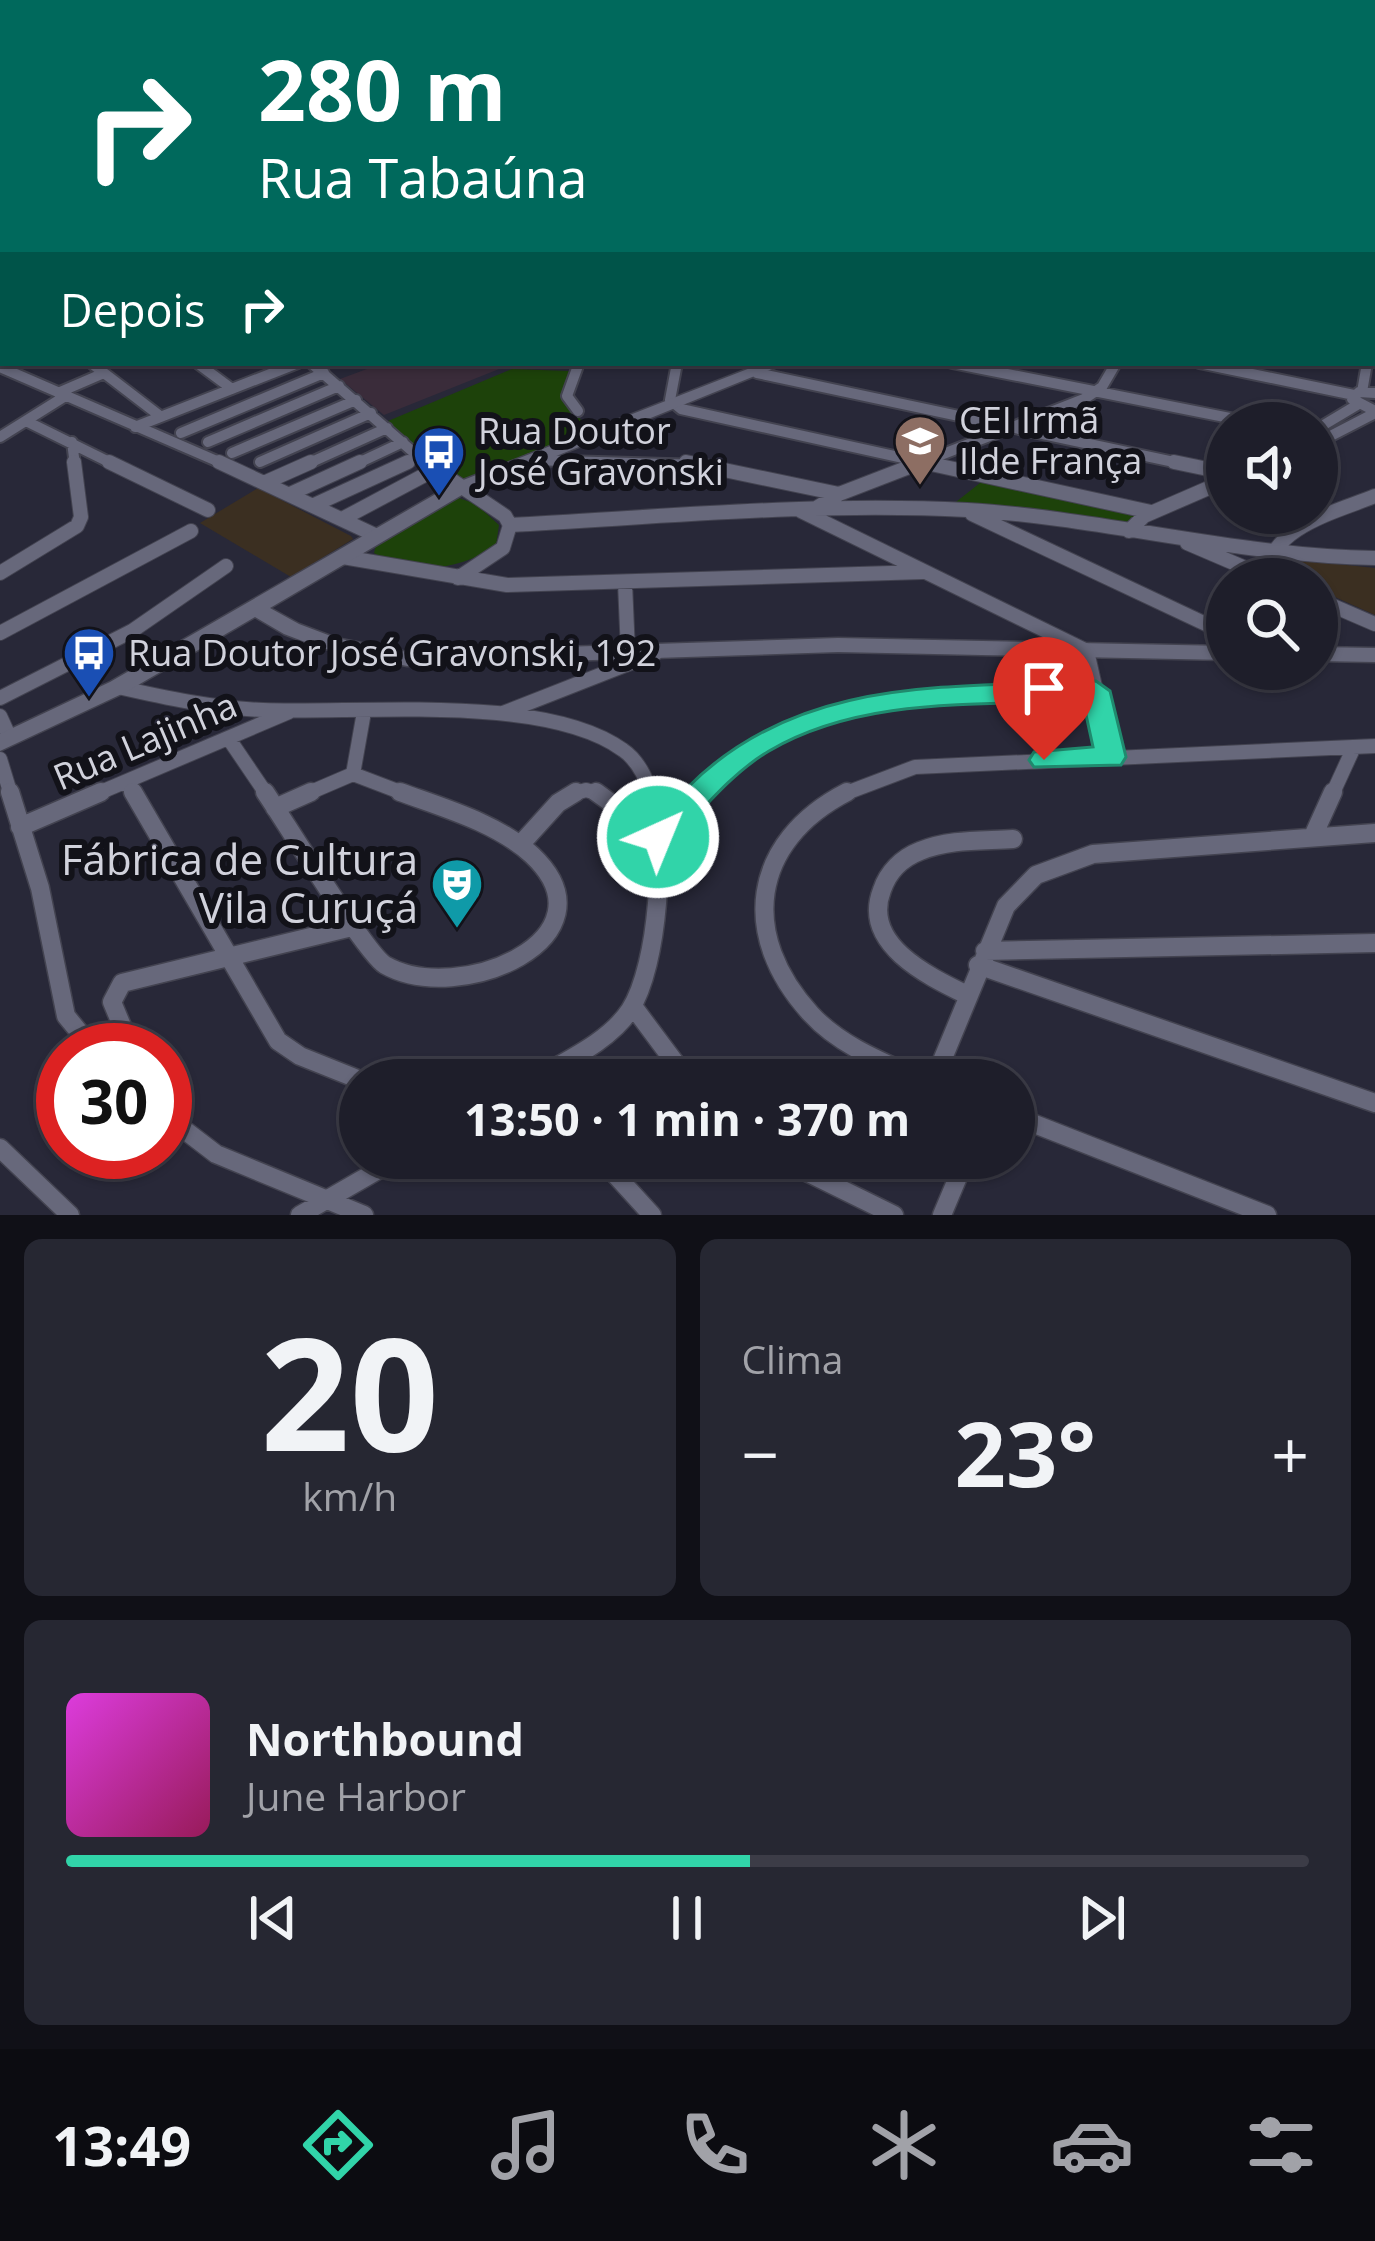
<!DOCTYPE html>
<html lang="pt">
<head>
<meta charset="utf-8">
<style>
	:root { --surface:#1e1e2a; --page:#262732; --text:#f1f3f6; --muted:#a1a2a8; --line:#3c3c47; --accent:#31d4a9 }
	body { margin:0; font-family:"Open Sans",sans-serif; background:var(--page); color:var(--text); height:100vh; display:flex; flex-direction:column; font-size:45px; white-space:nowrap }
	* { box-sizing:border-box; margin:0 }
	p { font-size:39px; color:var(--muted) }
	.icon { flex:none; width:66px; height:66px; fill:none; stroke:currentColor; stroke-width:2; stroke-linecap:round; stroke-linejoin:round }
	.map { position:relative; height:1215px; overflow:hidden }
	.sheet { display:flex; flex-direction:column; gap:24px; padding:24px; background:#101017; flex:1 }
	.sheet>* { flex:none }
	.top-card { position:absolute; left:0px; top:0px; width:1377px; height:366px; box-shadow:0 3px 9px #0004,0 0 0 3px var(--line); background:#00695c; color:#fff; overflow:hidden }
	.tools { position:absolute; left:1206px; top:402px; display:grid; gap:24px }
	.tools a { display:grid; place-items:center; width:132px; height:132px; border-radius:50%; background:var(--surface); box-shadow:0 3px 9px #0004,0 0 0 3px var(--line); font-size:60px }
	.speed { position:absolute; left:36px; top:1023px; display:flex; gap:24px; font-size:60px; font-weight:700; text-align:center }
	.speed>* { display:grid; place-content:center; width:156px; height:156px; border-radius:50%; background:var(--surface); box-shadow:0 3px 9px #0004,0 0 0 3px var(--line); line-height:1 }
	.speed .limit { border:18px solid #d22; background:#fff; color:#111 }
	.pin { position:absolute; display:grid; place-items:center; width:102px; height:102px; color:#fff; margin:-123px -51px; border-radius:50% 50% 50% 0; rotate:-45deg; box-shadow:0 0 12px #0007 }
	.pin .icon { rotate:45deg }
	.me { position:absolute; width:132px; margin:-66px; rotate:44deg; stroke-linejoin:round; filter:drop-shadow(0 0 9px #0008) }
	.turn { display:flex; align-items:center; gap:42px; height:252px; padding:0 60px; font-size:54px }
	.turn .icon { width:156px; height:156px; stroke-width:2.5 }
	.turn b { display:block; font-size:84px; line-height:102px }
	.then { display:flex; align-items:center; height:114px; padding:0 60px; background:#0003; gap:24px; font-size:45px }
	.big { font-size:90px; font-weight:700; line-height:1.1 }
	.sheet .widget { flex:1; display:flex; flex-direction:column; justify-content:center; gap:18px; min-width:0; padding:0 42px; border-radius:18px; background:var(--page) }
	.sheet .dial { align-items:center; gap:0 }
	.dial b { font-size:156px; line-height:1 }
	.song { display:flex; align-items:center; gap:36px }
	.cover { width:144px; height:144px; border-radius:18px; background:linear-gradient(135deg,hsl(300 70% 55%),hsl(330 70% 35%)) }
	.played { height:12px; border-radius:6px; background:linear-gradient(90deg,var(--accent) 55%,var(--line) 55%) }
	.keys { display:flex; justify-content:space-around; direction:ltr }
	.heat { display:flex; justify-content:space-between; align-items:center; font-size:66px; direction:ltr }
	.sheet .tiles { flex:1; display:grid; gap:24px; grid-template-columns:1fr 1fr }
	.widget:last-child { grid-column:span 2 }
	.trip { position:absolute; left:339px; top:1059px; width:696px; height:120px; border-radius:60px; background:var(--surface); box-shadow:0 3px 9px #0004,0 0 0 3px var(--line); font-weight:700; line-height:120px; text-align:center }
	.tab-bar { display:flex; height:192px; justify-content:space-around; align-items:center; background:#0c0c11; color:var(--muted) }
	.tab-bar .icon { width:84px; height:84px }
	.tab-bar .on { color:var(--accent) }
	.tab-bar b { font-size:54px; color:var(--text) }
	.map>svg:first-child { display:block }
	.education { fill:#3b2f21 }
	.medical { fill:#3a2c3a }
	.green { fill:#1d420a }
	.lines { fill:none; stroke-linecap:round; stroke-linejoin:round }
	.river { fill:#001a1b; fill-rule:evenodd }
	.street-far3-casing { stroke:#434350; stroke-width:10 }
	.street-far2-casing { stroke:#434350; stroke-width:14 }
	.street-far1-casing { stroke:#434350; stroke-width:16 }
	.street-casing { stroke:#434350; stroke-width:21 }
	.secondary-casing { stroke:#434350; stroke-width:3 }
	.street-far3 { stroke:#67687b; stroke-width:9 }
	.street-far2 { stroke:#67687b; stroke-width:10 }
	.street-far1 { stroke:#67687b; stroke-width:14 }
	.street { stroke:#67687b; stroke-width:18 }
	.secondary { fill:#67687b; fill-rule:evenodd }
	.route { fill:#31d4a9; stroke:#208a6e; stroke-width:3 }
	.labels { text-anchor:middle; stroke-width:12; stroke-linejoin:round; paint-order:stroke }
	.poi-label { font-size:36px; fill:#d1d2dc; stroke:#121219; text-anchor:start }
	.street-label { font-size:36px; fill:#d1d2dc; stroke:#121219 }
	.near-poi-label { font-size:42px; fill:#d1d2dc; stroke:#121219; text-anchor:end }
</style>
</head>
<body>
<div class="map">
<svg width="1375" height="1215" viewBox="0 0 1375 1215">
	<rect width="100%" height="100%" fill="#282838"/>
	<path class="education" d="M258,488L351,536L353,539L291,577L200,523Z
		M1289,559L1375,568V615L1317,589V579H1293L1274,571L1277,560Z"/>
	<path class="medical" d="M383,363H501L504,367L384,415L340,379Z"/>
	<path class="green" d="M512,369L570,371L561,397L589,429L467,481H451L388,421Z
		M982,474L1150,512L1127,530L947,509L980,483Z
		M456,497L476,504L499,525L496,545C463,570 410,577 374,553L376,545Z"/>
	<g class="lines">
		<path class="river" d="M1374,196H1375V204H1374Z"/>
		<g class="street-far3-casing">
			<path id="street-far3" d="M14,0L36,3
				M326,0L338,3
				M424,0L436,3
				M511,0L523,3
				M904,0L912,3
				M642,3L646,0
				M1256,3L1271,0"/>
		</g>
		<g class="street-far2-casing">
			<path id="street-far2" d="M1374,333L1375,328
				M91,363L160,416
				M197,363L232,389
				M311,363L428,465
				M677,363L670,400L681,409L935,465
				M952,363L1255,423
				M1199,363L1354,395
				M0,367L226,465
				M757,373L1188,465
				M60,392L104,373
				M1362,392L1367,363
				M1375,393L1359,392L1352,399L1375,411
				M578,411L567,396L579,363
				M26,421L115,465
				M135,427L298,363
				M1317,429L1357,405
				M181,433L324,373
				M0,437L67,395
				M72,442L75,465
				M208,442L339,386
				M1317,443L1375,413
				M232,453L356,400
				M530,460L701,465
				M260,462L371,413
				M305,465L387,428
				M354,465L403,442
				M401,465L418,457
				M915,465L1084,399L1102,387L1116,363"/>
		</g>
		<g class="street-far1-casing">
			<path id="street-far1" d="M109,462L208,510
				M219,462L377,536
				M425,462L505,516L510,525L503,548L458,578
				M686,462L839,494
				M922,462L1151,512
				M1174,462L1227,473
				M266,482L311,462
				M290,494L360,462
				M314,505L408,462
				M813,510L839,494L922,462
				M801,511L1087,651L1111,757
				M972,514L1227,634
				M342,519L434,470
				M510,525C662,517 815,502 967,510C1104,518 1237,556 1375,558
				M1129,531L1144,516L1227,480
				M1187,543L1271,579
				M343,557L507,585L923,572
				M0,573L77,526L81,517L74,462
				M1266,577C1269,527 1336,512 1375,496
				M625,583L628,652
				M1317,599L1375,624
				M0,633L191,531
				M118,687C166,698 213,708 263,710C358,714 545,693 623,750C638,760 646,778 652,795
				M0,698L132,631L226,566
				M503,713L656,653
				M0,716L10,738
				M229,739L267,795
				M0,759L11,795
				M353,774L408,795
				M353,774L364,712
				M127,782L135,795
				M94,795L289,712
				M304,795L353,774
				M569,795L586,790L603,795
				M697,795C804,685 954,694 1096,690
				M841,795L915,767L1375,746
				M1332,795L1354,747"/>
		</g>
		<g class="street-casing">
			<path id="street" d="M10,792L40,888L66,1016L94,1050
				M133,792L278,1041L300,1056L360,1080
				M265,792C284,820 366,954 385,965C459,1007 620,938 532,855C497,823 444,808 400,792
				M596,792L658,837L700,792
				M847,792C750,842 739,936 811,1014C840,1046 885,1063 923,1080
				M275,808L311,792
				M20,827L101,792
				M1314,834L1333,792
				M520,845L558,803L576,792
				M985,951L1375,943
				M978,965L1375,1103
				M967,995C928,976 861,944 882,890C888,872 902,858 920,851C949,839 982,841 1013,839
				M635,1009L688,1080
				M132,1050L112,1002L122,983L356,926
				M533,1080C565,1061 609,1042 630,1010C659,964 666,844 651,792
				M934,1080L1006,906L1036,875L1093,854L1375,833
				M165,1115L216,1154L364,1215
				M1014,1116L1267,1215
				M0,1148L70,1215
				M600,1158L652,1215
				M778,1158L894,1215
				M300,1215L399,1158
				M942,1215L966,1158"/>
		</g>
		<g class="secondary-casing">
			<path id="secondary" d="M127,0H139L141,3H129Z
				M821,0H834L837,3H824Z
				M0,22L3,23V31L0,30Z
				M1374,52H1375V60H1374Z
				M1374,80H1375V88H1374Z
				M1374,303H1375V313H1374Z
				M763,363H787L467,492L270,608L299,624L336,638L407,652L838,638L1227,646V660L838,652L407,666L321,648L284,634L255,617L126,692L0,751V734L110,682L453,484Z
				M1317,647L1375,648V662L1317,661Z"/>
		</g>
		<use href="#street-far3" class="street-far3"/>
		<use href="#street-far2" class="street-far2"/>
		<use href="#street-far1" class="street-far1"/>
		<use href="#street" class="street"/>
		<use href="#secondary" class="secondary"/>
	</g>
	<path class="route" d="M1096,681L1110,691L1126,757L1121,765L1034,767L1029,760L1034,752L1093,747L1083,701C979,706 863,696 769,751C730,774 700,813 669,845H647L642,837C653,819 671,804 686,789C798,675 948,688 1096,681Z"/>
	<defs>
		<g id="school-pin" transform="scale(2.7)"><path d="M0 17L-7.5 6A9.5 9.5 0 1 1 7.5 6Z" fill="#8d6e63" stroke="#121219"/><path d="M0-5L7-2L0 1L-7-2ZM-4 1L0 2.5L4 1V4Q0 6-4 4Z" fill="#fff"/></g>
		<g id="bus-pin" transform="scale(2.7)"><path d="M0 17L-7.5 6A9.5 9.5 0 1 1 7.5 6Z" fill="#1a4fb4" stroke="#121219"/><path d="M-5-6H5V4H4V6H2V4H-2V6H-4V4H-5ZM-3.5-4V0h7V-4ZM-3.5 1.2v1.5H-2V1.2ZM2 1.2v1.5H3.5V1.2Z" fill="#fff"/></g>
		<g id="theatre-pin" transform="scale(2.7)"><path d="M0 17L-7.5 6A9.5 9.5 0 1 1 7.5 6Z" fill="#0f9aa8" stroke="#121219"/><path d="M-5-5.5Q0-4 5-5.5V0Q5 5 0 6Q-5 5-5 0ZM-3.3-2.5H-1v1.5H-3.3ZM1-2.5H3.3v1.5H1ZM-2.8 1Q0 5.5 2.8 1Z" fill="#fff"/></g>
	</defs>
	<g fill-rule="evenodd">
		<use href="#school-pin" x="920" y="441"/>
		<use href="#bus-pin" x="439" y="452"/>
		<use href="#bus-pin" x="89" y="653"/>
		<use href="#theatre-pin" x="457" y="884"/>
	</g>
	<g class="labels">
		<g class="poi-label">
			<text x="959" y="433">CEI Irmã<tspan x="959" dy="41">Ilde França</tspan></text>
			<text x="478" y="444">Rua Doutor<tspan x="478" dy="41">José Gravonski</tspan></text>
			<text x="128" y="666">Rua Doutor José Gravonski, 192</text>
		</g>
		<g class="street-label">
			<text transform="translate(145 741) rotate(-23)" y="13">Rua Lajinha</text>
		</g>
		<g class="near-poi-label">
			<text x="418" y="875">Fábrica de Cultura<tspan x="418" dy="48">Vila Curuçá</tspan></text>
		</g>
	</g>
</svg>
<div class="tools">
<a><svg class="icon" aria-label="sound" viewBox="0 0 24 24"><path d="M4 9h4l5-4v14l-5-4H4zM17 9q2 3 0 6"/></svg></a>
<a><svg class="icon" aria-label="search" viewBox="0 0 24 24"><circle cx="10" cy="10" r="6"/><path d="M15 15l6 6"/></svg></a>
</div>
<div class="speed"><div class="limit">30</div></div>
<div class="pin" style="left:1044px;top:760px;background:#d93025"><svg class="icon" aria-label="arrive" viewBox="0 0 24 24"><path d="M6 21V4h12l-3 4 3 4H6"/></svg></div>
<svg class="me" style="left:658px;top:837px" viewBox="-20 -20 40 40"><circle r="17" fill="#31d4a9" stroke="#fff" stroke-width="3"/><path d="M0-11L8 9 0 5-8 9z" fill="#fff"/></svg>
<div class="trip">13:50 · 1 min · 370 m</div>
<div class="top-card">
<div class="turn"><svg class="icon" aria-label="right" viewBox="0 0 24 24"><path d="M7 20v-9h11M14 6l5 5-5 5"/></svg><div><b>280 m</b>Rua Tabaúna</div></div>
<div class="then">Depois<svg class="icon" aria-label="right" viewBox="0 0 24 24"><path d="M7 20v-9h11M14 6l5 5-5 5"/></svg></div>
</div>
</div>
<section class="sheet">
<div class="tiles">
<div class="widget dial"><b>20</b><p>km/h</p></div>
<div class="widget"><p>Clima</p>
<div class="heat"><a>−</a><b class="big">23°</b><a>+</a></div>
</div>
<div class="widget">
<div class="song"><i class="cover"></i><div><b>Northbound</b><p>June Harbor</p></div></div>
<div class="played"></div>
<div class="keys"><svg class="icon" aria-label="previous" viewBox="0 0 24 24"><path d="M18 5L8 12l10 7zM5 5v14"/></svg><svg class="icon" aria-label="pause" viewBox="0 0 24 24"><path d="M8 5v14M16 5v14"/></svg><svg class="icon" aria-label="next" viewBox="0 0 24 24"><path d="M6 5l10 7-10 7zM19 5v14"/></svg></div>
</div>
</div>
</section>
<nav class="tab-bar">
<b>13:49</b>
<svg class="icon on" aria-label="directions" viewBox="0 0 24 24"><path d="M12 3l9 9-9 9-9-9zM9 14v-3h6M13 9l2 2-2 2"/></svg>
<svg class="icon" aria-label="music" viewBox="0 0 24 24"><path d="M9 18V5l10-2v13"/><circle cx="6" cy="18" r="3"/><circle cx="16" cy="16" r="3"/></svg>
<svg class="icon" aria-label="phone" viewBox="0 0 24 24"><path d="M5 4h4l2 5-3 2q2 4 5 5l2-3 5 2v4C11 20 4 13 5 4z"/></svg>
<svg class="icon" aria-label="climate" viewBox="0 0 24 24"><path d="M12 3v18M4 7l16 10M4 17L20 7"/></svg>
<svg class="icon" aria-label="car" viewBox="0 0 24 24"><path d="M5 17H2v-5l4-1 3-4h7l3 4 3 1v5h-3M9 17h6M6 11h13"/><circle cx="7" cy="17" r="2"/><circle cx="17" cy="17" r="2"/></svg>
<svg class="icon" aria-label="filters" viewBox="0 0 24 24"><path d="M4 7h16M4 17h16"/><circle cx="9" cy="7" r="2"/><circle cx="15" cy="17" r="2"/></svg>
</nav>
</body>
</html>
